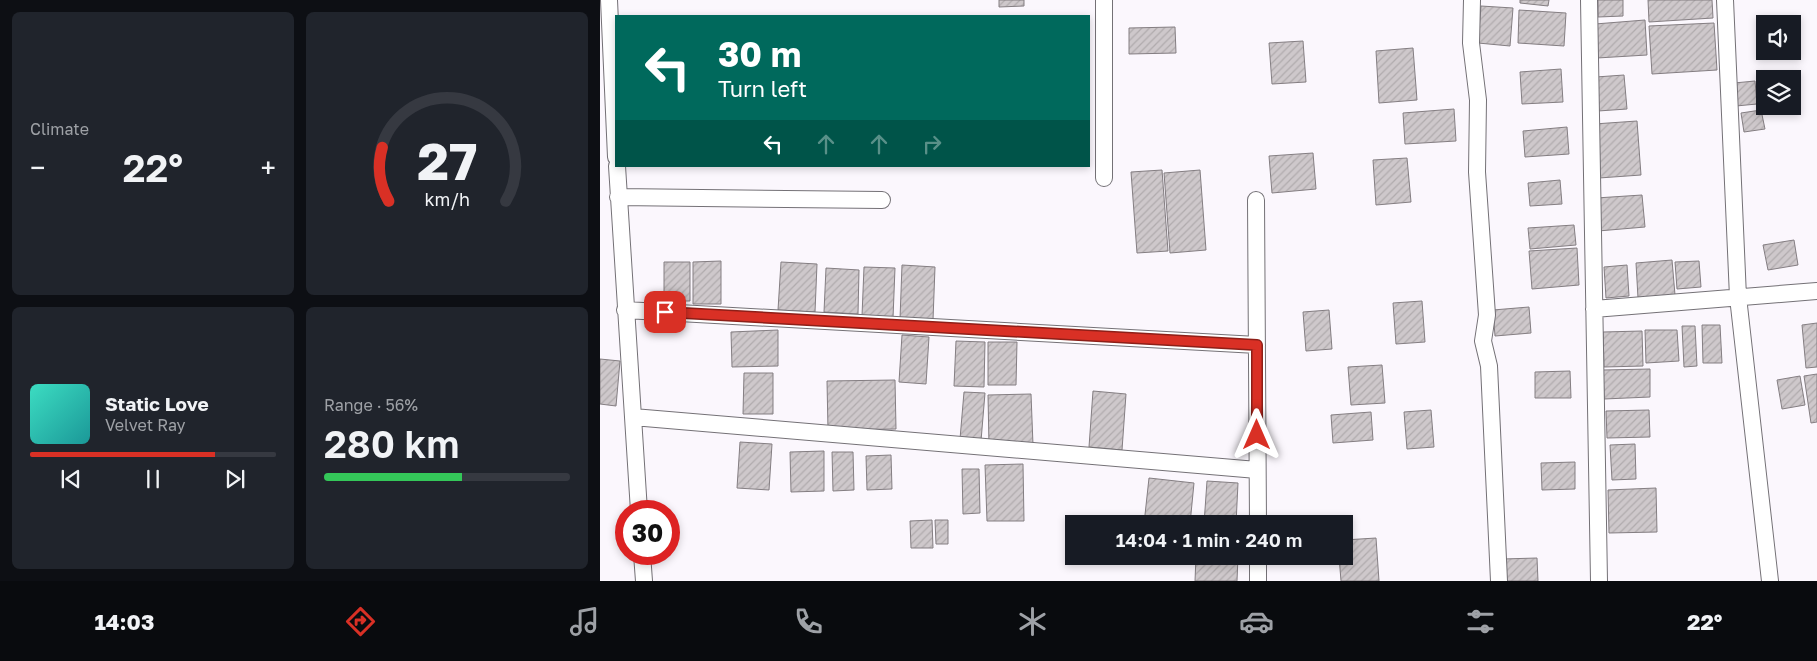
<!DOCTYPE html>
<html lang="en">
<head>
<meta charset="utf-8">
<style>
	:root { --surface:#171b24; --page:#20242c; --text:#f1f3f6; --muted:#9ea1a6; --line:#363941; --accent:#d93025 }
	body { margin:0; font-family:"Golos Text",sans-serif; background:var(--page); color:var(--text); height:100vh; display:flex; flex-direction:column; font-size:19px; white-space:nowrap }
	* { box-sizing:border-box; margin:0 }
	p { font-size:16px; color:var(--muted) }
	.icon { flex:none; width:28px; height:28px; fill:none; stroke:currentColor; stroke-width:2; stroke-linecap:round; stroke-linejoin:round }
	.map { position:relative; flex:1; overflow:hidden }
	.panel { display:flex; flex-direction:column; gap:12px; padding:12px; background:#0d0f14; width:600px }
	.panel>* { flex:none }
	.banner { position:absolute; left:15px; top:15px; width:475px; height:152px; border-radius:0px; box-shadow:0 2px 8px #0003; background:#00695c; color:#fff; overflow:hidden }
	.buttons { position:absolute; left:1156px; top:15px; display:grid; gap:10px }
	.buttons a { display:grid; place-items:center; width:45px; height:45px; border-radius:0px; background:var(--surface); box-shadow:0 2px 8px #0003; font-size:25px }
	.speed { position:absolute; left:15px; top:500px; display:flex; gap:10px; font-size:25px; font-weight:700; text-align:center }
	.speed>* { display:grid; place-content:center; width:65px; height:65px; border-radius:50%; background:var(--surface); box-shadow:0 2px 8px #0003; line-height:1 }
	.speed .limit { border:8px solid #d22; background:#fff; color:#111 }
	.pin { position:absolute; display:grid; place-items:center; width:42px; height:42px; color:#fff; margin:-21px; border-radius:10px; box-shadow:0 2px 8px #0006 }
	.me { position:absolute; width:55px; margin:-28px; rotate:0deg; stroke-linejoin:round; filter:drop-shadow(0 0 4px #0008) }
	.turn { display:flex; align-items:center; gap:18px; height:105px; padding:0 20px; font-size:22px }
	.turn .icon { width:65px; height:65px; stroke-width:2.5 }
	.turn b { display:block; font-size:35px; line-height:42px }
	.lanes { display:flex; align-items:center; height:48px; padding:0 20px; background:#0003; justify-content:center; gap:25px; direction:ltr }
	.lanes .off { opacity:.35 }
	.big { font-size:38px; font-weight:600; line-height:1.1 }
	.panel .widget { flex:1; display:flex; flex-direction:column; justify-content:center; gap:8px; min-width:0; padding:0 18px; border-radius:8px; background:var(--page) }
	.panel .dial { align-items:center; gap:0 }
	.dial svg { height:130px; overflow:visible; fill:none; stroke:var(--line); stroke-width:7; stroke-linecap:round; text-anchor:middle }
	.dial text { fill:var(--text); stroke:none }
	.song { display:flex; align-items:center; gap:15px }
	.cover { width:60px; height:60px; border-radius:8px; background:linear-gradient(135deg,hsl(170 70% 55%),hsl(180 70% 35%)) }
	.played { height:5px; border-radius:2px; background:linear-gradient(90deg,var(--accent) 75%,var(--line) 75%) }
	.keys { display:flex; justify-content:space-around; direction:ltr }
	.heat { display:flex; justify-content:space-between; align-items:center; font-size:28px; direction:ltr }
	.charge { height:8px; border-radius:4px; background:linear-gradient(90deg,#34c759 56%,var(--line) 0) }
	.panel .tiles { flex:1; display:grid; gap:12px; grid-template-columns:repeat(2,1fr) }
	.trip { position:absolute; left:465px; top:515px; width:288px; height:50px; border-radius:0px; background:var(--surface); box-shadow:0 2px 8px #0003; font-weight:600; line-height:50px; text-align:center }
	.menu { display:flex; height:80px; justify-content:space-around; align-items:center; background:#090b0e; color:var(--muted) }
	.menu .icon { width:35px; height:35px }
	.menu .on { color:var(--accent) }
	.menu b { font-size:22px; color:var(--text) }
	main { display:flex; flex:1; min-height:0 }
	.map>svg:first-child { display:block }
	.building { fill:url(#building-hatch); stroke:#847e82 }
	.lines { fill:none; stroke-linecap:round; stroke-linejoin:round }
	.street-casing { stroke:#747176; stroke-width:18 }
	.street { stroke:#fff; stroke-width:16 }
	.route-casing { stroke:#8d1f18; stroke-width:12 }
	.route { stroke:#d93025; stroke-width:9 }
</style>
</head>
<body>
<main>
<section class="panel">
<div class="tiles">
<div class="widget"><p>Climate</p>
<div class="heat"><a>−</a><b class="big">22°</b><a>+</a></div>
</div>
<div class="widget dial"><svg viewBox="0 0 100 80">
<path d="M14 69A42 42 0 1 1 86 69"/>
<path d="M14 69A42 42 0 0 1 10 36" stroke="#d93025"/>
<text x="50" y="56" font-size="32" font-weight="700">27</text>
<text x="50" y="72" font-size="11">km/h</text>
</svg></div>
<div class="widget">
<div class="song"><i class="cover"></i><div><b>Static Love</b><p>Velvet Ray</p></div></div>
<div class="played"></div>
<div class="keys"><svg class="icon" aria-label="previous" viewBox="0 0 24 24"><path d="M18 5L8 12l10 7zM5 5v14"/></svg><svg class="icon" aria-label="pause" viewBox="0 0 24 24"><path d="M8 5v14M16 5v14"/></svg><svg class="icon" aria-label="next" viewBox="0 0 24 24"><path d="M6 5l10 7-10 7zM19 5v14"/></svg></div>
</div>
<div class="widget"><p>Range · 56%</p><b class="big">280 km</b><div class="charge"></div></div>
</div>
</section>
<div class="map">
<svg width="1217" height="581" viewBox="0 0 1217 581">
	<defs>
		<pattern id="building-hatch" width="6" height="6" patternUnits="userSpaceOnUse" patternTransform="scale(1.25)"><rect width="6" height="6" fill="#cec8cb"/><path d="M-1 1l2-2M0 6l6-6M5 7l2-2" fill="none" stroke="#b0abad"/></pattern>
	</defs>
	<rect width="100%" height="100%" fill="#fbf7fd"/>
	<path class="building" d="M399,0H424V6L399,7Z
		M920,0H949L948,6L920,3Z
		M998,0H1023V16L998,17Z
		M1048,0H1112L1113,18L1049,22Z
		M881,6L913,8L910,46L878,43Z
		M919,10L966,13L964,46L918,43Z
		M1045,20L1047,55L997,58L995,24Z
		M1114,23L1117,70L1052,74L1049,26Z
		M575,27L576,53L529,54V28Z
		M703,41L706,82L672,84L669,43Z
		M813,48L817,100L779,103L776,51Z
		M961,69L963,102L922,104L920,72Z
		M1024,75L1027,109L998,111L996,77Z
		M1155,81L1157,104L1136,106L1134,83Z
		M854,109L856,141L805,144L803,113Z
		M1161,110L1165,129L1144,132L1141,113Z
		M1037,121L1041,175L999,178L994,124Z
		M967,127L969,154L925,157L923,131Z
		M713,153L716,189L672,193L669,156Z
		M807,158L811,202L776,205L773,160Z
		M562,170L568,251L537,253L531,172Z
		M600,170L606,250L570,253L564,173Z
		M960,180L962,204L930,206L928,183Z
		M1042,195L1045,227L998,231L996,198Z
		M974,225L976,245L930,249L928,228Z
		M1194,240L1198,265L1168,270L1163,245Z
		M977,248L979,285L932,289L929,251Z
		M1072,260L1075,295L1038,298L1036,263Z
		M121,261V304H93V262Z
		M1099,261L1101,287L1077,289L1075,262Z
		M64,262H90V301H64Z
		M181,262L217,264L215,312L178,310Z
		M302,265L335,267L333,320L300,319Z
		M1027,265L1029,296L1006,298L1004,267Z
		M264,267L295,268L293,318L262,316Z
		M226,268L259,270L258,314L224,312Z
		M822,301L825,342L796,344L793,303Z
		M929,307L931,333L895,336L893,310Z
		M729,310L732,349L706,351L703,312Z
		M1217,323V367L1206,368L1202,325Z
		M1102,325H1120L1122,363H1103Z
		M1082,326H1095L1097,366L1084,367Z
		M178,330V366L132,367L131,332Z
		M1045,330H1077L1079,361L1046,363Z
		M1042,331L1043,366L1004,367L1003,332Z
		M302,335L329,337L326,384L299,382Z
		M356,341L385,342L384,387L354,386Z
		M388,342H417L416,385H388Z
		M0,359L20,361L16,406L0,404Z
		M782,365L785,403L751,405L748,367Z
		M1050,369V397L1004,399L1003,370Z
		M970,371L971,398H935V372Z
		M144,373H173V414H143Z
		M1217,374V422L1211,423L1204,376Z
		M1200,376L1205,405L1182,409L1177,380Z
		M295,380L296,429L228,430L227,381Z
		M493,391L526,394L522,450L489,447Z
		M364,392L385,393L381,441L360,439Z
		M431,394L433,445L389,446L388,395Z
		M831,410L834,447L807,449L804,412Z
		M1049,410L1050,437L1007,438L1006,411Z
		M771,412L773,440L733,443L731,415Z
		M140,442L172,444L169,490L137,488Z
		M1035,444L1036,479L1012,480L1010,445Z
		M224,451V491L191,492L190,452Z
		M232,452H253L254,490L233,491Z
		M291,455L292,489L267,490L266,456Z
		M975,462V489L942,490L941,463Z
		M423,464L424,521H387L385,465Z
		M362,469H379L380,513L363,514Z
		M549,478L594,483L590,524H544Z
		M607,481L638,483L636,524H604Z
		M1056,488L1057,532L1009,533L1008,490Z
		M332,520L333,548H311L310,521Z
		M335,520H348V544H336Z
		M776,538L779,581H741L739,556H744V540Z
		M596,556H638L637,581H595Z
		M937,558L938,581H903V559Z"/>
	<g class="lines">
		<g class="street-casing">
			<path id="street" d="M9,0L16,157
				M504,0V178
				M872,0L871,43L878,100L877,172L887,315L883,341L889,366L899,581
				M989,0L999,581
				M1125,0L1138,297L1170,581
				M17,166L39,511
				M18,197L282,200
				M656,200L658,524
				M994,309L1217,291
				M25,310L657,345
				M33,417L657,470
				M42,554L44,581
				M658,556V581"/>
		</g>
		<use href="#street" class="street"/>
	</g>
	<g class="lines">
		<g class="route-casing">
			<path id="route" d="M65,312L657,345V435"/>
		</g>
		<use href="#route" class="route"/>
	</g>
</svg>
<div class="buttons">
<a><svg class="icon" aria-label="sound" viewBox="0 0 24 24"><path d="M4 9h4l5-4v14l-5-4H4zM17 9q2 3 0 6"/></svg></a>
<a><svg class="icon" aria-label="layers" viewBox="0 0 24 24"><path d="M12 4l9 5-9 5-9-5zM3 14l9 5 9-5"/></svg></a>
</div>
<div class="speed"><div class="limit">30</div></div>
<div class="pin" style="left:65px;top:312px;background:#d93025"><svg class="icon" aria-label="arrive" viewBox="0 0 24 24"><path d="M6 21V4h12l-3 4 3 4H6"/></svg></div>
<svg class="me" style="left:657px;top:435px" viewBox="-20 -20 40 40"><path d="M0-17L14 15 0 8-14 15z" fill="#d93025" stroke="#fff" stroke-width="4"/></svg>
<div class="trip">14:04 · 1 min · 240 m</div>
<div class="banner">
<div class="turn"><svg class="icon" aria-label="left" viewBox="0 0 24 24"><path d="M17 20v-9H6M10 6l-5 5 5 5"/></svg><div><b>30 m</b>Turn left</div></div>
<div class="lanes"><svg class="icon" aria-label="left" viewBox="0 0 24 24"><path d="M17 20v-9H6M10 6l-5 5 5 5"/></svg><svg class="icon off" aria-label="ahead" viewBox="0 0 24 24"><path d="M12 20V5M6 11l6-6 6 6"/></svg><svg class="icon off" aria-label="ahead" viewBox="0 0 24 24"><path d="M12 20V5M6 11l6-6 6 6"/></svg><svg class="icon off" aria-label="right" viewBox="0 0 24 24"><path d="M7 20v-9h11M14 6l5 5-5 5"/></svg></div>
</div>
</div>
</main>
<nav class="menu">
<b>14:03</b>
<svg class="icon on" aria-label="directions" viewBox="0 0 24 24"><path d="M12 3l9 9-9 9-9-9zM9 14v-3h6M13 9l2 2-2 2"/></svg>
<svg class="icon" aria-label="music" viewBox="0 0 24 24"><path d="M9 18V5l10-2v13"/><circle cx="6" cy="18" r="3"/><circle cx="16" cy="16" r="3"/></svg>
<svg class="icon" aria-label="phone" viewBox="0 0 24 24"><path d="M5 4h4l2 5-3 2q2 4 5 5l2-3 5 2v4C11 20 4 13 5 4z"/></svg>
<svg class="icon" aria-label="climate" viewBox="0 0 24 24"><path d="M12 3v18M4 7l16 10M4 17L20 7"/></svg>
<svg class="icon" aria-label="car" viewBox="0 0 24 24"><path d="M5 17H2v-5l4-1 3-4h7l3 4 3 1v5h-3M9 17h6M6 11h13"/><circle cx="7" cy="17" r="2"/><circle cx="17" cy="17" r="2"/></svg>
<svg class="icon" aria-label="filters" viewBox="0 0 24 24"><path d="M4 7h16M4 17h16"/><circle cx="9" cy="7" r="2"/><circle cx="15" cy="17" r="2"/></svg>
<b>22°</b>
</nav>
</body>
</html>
